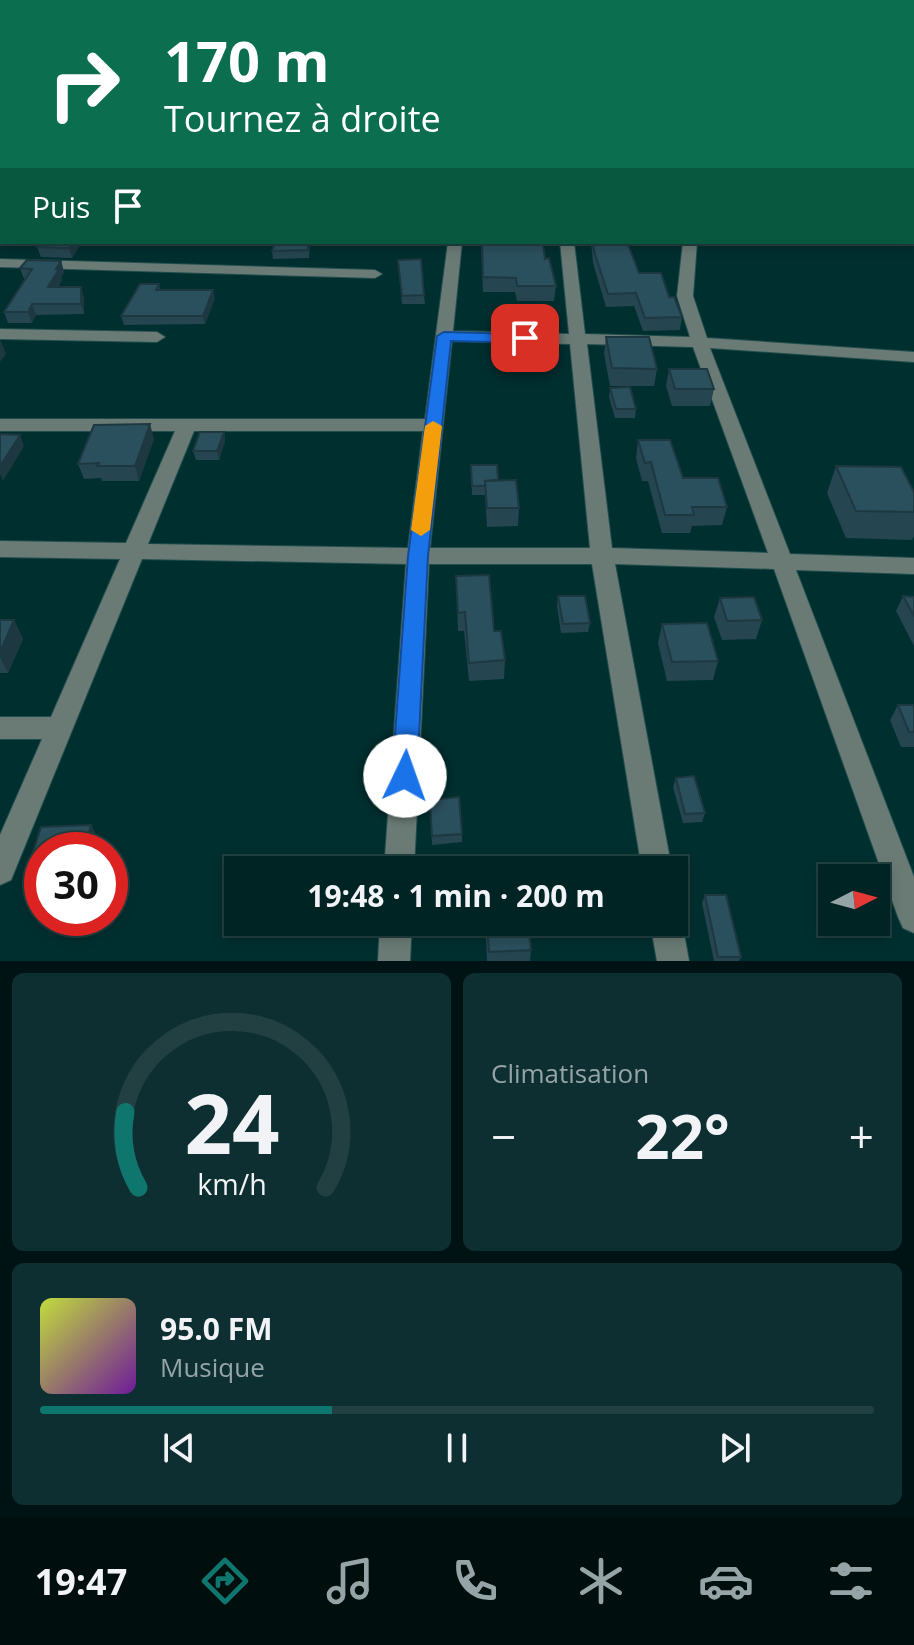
<!DOCTYPE html>
<html lang="fr">
<head>
<meta charset="utf-8">
<style>
	:root { --surface:#002324; --page:#0e2f31; --text:#f1f3f6; --muted:#95a4a6; --line:#224041; --accent:#0f766e }
	body { margin:0; font-family:"Open Sans",sans-serif; background:var(--page); color:var(--text); height:100vh; display:flex; flex-direction:column; font-size:30px; white-space:nowrap }
	* { box-sizing:border-box; margin:0 }
	p { font-size:26px; color:var(--muted) }
	.icon { flex:none; width:44px; height:44px; fill:none; stroke:currentColor; stroke-width:2; stroke-linecap:round; stroke-linejoin:round }
	.map { position:relative; height:961px; overflow:hidden }
	.drawer { display:flex; flex-direction:column; gap:12px; padding:12px; background:#001314; flex:1 }
	.drawer>* { flex:none }
	.top-card { position:absolute; left:0px; top:0px; width:914px; height:244px; box-shadow:0 4px 12px #0003,0 0 0 2px var(--line); background:#0b6e4f; color:#fff; overflow:hidden }
	.needle { width:52px; rotate:84deg }
	.tools { position:absolute; left:818px; top:864px; display:grid; gap:16px }
	.tools a { display:grid; place-items:center; width:72px; height:72px; border-radius:0px; background:var(--surface); box-shadow:0 4px 12px #0003,0 0 0 2px var(--line); font-size:40px }
	.speed { position:absolute; left:24px; top:832px; display:flex; gap:16px; font-size:40px; font-weight:700; text-align:center }
	.speed>* { display:grid; place-content:center; width:104px; height:104px; border-radius:50%; background:var(--surface); box-shadow:0 4px 12px #0003,0 0 0 2px var(--line); line-height:1 }
	.speed .limit { border:12px solid #d22; background:#fff; color:#111 }
	.pin { position:absolute; display:grid; place-items:center; width:68px; height:68px; color:#fff; margin:-34px; border-radius:16px; box-shadow:0 4px 12px #0006 }
	.me { position:absolute; width:88px; margin:-44px; rotate:3deg; stroke-linejoin:round; filter:drop-shadow(0 0 6px #0008) }
	.turn { display:flex; align-items:center; gap:28px; height:168px; padding:0 32px; font-size:36px }
	.turn .icon { width:104px; height:104px; stroke-width:2.5 }
	.turn b { display:block; font-size:56px; line-height:68px }
	.then { display:flex; align-items:center; height:76px; padding:0 32px; background:#0003; gap:16px; font-size:30px }
	.big { font-size:60px; font-weight:700; line-height:1.1 }
	.drawer .tile { flex:1; display:flex; flex-direction:column; justify-content:center; gap:12px; min-width:0; padding:0 28px; border-radius:12px; background:var(--page) }
	.drawer .dial { align-items:center; gap:0 }
	.dial svg { height:208px; overflow:visible; fill:none; stroke:var(--line); stroke-width:7; stroke-linecap:round; text-anchor:middle }
	.dial text { fill:var(--text); stroke:none }
	.song { display:flex; align-items:center; gap:24px }
	.cover { width:96px; height:96px; border-radius:12px; background:linear-gradient(135deg,hsl(70 70% 55%),hsl(280 70% 35%)) }
	.played { height:8px; border-radius:4px; background:linear-gradient(90deg,var(--accent) 35%,var(--line) 35%) }
	.keys { display:flex; justify-content:space-around; direction:ltr }
	.heat { display:flex; justify-content:space-between; align-items:center; font-size:44px; direction:ltr }
	.drawer .tiles { flex:1; display:grid; gap:12px; grid-template-columns:1fr 1fr }
	.tile:last-child { grid-column:span 2 }
	.trip { position:absolute; left:224px; top:856px; width:464px; height:80px; border-radius:0px; background:var(--surface); box-shadow:0 4px 12px #0003,0 0 0 2px var(--line); font-weight:700; line-height:80px; text-align:center }
	.dock { display:flex; height:128px; justify-content:space-around; align-items:center; background:#000e0e; color:var(--muted) }
	.dock .icon { width:56px; height:56px }
	.dock .selected { color:var(--accent) }
	.dock b { font-size:36px; color:var(--text) }
	.map>svg:first-child { display:block }
	.lines { fill:none; stroke-linecap:round; stroke-linejoin:round }
	.minor-casing { stroke:#234e4f; stroke-width:2 }
	.minor { fill:#6a7b75; fill-rule:evenodd }
	.wall { fill:#254550 }
	.shaded-wall { fill:#1e3841 }
	.building { fill:#2b505d; stroke:#1e3841; stroke-width:2 }
	.route { fill:#1a73e8; stroke:#114b97; stroke-width:2 }
	.slow { fill:#f59e0b }
</style>
</head>
<body>
<div class="map">
<svg width="914" height="961" viewBox="0 0 914 961">
	<rect width="100%" height="100%" fill="#002f30"/>
	<g class="lines">
		<g class="minor-casing">
			<path id="minor" d="M318,0H327L329,2H320Z
				M484,0H494L496,2H486Z
				M592,0H602L604,2H594Z
				M0,55H2V61H0Z
				M0,105H2L0,113Z
				M0,156H2V164H0Z
				M912,177L914,178V186L912,185Z
				M0,200H2V208H0Z
				M912,210L914,211V219L912,218Z
				M448,242H462L453,331L569,334L560,242H574L585,334L690,337L677,296L683,242H697L693,296L707,338L914,352V362L710,348L790,554L914,558V574L796,570L914,877V933L903,928L898,917L774,569L615,564L672,870H642L592,564H429L414,870H384L406,564L142,559L11,880L0,885V835L42,739H0V717H51L120,559L0,557V541L126,543L175,431H0V419H425ZM452,341L570,344L590,548H430ZM587,344L693,347L768,553L612,548ZM194,431H423L408,548L148,544Z
				M0,259L375,270L382,274L375,278L0,267Z
				M0,329L157,332L165,337L157,342L0,339Z
				M674,910L682,922L689,961H657L650,922H674Z
				M380,922H412L410,961H378Z"/>
		</g>
		<use href="#minor" class="minor"/>
	</g>
	<path class="wall" d="M0,0H113L111,2H2V52H0V19H2V17H0Z
		M151,0H227L226,2H158Z
		M912,47L914,48V81L912,80L913,83H914V122H912V126H914V170L912,169Z
		M82,242L72,258L41,257L37,247Z
		M310,242L309,258L273,259L272,251Z
		M481,242H513L514,244L545,259L556,286L554,301H517L515,292H483Z
		M591,242H627L639,273L669,297L682,317L680,330L643,331L634,306L606,307L593,263Z
		M398,260L424,295L425,304H402Z
		M61,261L64,272L61,277L62,280L58,287L84,298V314L36,315L32,323H8L4,312L26,279H24L20,268Z
		M159,284L160,290L215,298L205,324L124,325L121,316Z
		M606,337L657,369L654,386H610L604,354Z
		M669,369L714,389L710,406H672L666,386Z
		M610,388L636,409L635,418H615L609,397Z
		M224,432L225,441L219,460H196L193,451Z
		M154,439L139,481H102L101,478L84,479L78,464Z
		M638,440L683,478L727,507L722,525L692,526L690,533H662L648,481H642L636,458Z
		M471,465L498,480L519,508L518,526L487,527L485,495H472Z
		M836,466L914,492V536L912,540L846,538L827,493Z
		M456,576L494,631L505,660L504,679L469,681L464,631H458Z
		M558,596L590,623L588,632L561,633L557,606Z
		M903,596L914,597V646L896,611Z
		M720,598L762,620L756,639L722,640L714,617Z
		M0,620H14L23,639L8,673H0Z
		M662,624L718,661L713,680L667,681L658,643Z
		M898,705H914V747H901L890,720Z
		M676,778L705,813L702,822L683,823L673,787Z
		M430,800L462,834V842L432,845Z
		M91,825L100,843L98,850H42V894L36,895L25,878L41,827Z
		M705,895L741,957L739,961H714L702,903Z
		M485,922H528L531,950L530,961H487Z"/>
	<path class="shaded-wall" d="M209,0H227L226,2H198Z
		M73,242H82L72,258L69,248Z
		M61,261L64,272L61,277L62,280L52,298L48,287Z
		M81,287L84,298V314L81,304Z
		M213,290L215,298L205,324L203,316Z
		M32,304L36,315L32,323L28,312Z
		M0,339L6,354L0,362Z
		M150,424L154,439L139,481L135,466Z
		M224,432L225,441L219,460L217,451Z
		M20,435L24,446L3,481L0,474V466Z
		M14,620L23,639L8,673L0,657V652Z
		M91,825L100,843L98,850H84Z"/>
	<path class="building" d="M0,0H103L101,2H2V44H0V19H2V9H0Z
		M176,0H209L198,2H183Z
		M239,0H266L270,2H241Z
		M356,0H487L491,2H355L352,1Z
		M776,0H914V11H912V2H763Z
		M912,21H914V39H912Z
		M912,47L914,48V74L912,73Z
		M912,76L913,83H914V115H912V126H914V161L912,160Z
		M41,242H73L69,248L37,247Z
		M275,242H308V250L272,251Z
		M482,242H513L514,244L543,245L545,259L549,258L556,286H517L516,278L483,277Z
		M593,242H627L639,273H661L669,297H674L682,317L645,318L636,293L608,294L594,251Z
		M421,259L424,295L402,296L398,260Z
		M27,260L61,261L56,269H59L48,287H81V304H32L28,312H4L32,269L20,268Z
		M140,284H159L156,290H213L203,316H121Z
		M606,337H649L657,369L612,368Z
		M669,369H707L714,389H675Z
		M630,387L636,409H616L610,388Z
		M150,424L135,466H97L99,463L78,464L94,425Z
		M200,432H224L217,451H193Z
		M0,434L20,435L0,466Z
		M638,440H670L683,478H718L727,507H692L694,515H665L651,462L645,463Z
		M471,465H497L498,480L485,481V486H472Z
		M836,466L901,467L914,492V512L856,511Z
		M516,480L519,508H487L485,481Z
		M489,575L494,631H501L505,660L469,663L465,612L458,613L456,576Z
		M558,596H585L590,623L563,624Z
		M903,596L914,597V616Z
		M754,597L762,620L727,621L720,598Z
		M0,620H14L0,652Z
		M707,623L718,661L672,662L662,624Z
		M898,705H914V732H909Z
		M694,776L705,813L685,814L676,778Z
		M459,797L462,834L432,836L430,800Z
		M91,825L84,850H42V877L25,878L41,827Z
		M522,868V870H492Z
		M705,895H726L741,957H718Z
		M487,922H528L531,950L489,952Z"/>
	<path class="route" d="M444,332L525,334L532,338L525,343L451,341L428,556L417,776L413,784L405,787L396,784L392,776L408,556L437,336Z"/>
	<path class="slow" d="M433,421L442,426L430,530L421,536L411,530L425,426Z"/>
</svg>
<div class="tools">
<a><svg class="needle" viewBox="-14 -14 28 28"><path d="M0-13l5 13h-10z" fill="#e53935"/><path d="M0 13l5-13h-10z" fill="#95a4a6"/></svg></a>
</div>
<div class="speed"><div class="limit">30</div></div>
<div class="pin" style="left:525px;top:338px;background:#d93025"><svg class="icon" aria-label="arrive" viewBox="0 0 24 24"><path d="M6 21V4h12l-3 4 3 4H6"/></svg></div>
<svg class="me" style="left:405px;top:776px" viewBox="-20 -20 40 40"><circle r="19" fill="#fff"/><path d="M0-13L10 11 0 6-10 11z" fill="#1a73e8"/></svg>
<div class="trip">19:48 · 1 min · 200 m</div>
<div class="top-card">
<div class="turn"><svg class="icon" aria-label="right" viewBox="0 0 24 24"><path d="M7 20v-9h11M14 6l5 5-5 5"/></svg><div><b>170 m</b>Tournez à droite</div></div>
<div class="then">Puis<svg class="icon" aria-label="arrive" viewBox="0 0 24 24"><path d="M6 21V4h12l-3 4 3 4H6"/></svg></div>
</div>
</div>
<section class="drawer">
<div class="tiles">
<div class="tile dial"><svg viewBox="0 0 100 80">
<path d="M14 69A42 42 0 1 1 86 69"/>
<path d="M14 69A42 42 0 0 1 9 40" stroke="#0f766e"/>
<text x="50" y="56" font-size="32" font-weight="700">24</text>
<text x="50" y="72" font-size="11">km/h</text>
</svg></div>
<div class="tile"><p>Climatisation</p>
<div class="heat"><a>−</a><b class="big">22°</b><a>+</a></div>
</div>
<div class="tile">
<div class="song"><i class="cover"></i><div><b>95.0 FM</b><p>Musique</p></div></div>
<div class="played"></div>
<div class="keys"><svg class="icon" aria-label="previous" viewBox="0 0 24 24"><path d="M18 5L8 12l10 7zM5 5v14"/></svg><svg class="icon" aria-label="pause" viewBox="0 0 24 24"><path d="M8 5v14M16 5v14"/></svg><svg class="icon" aria-label="next" viewBox="0 0 24 24"><path d="M6 5l10 7-10 7zM19 5v14"/></svg></div>
</div>
</div>
</section>
<nav class="dock">
<b>19:47</b>
<svg class="icon selected" aria-label="directions" viewBox="0 0 24 24"><path d="M12 3l9 9-9 9-9-9zM9 14v-3h6M13 9l2 2-2 2"/></svg>
<svg class="icon" aria-label="music" viewBox="0 0 24 24"><path d="M9 18V5l10-2v13"/><circle cx="6" cy="18" r="3"/><circle cx="16" cy="16" r="3"/></svg>
<svg class="icon" aria-label="phone" viewBox="0 0 24 24"><path d="M5 4h4l2 5-3 2q2 4 5 5l2-3 5 2v4C11 20 4 13 5 4z"/></svg>
<svg class="icon" aria-label="climate" viewBox="0 0 24 24"><path d="M12 3v18M4 7l16 10M4 17L20 7"/></svg>
<svg class="icon" aria-label="car" viewBox="0 0 24 24"><path d="M5 17H2v-5l4-1 3-4h7l3 4 3 1v5h-3M9 17h6M6 11h13"/><circle cx="7" cy="17" r="2"/><circle cx="17" cy="17" r="2"/></svg>
<svg class="icon" aria-label="filters" viewBox="0 0 24 24"><path d="M4 7h16M4 17h16"/><circle cx="9" cy="7" r="2"/><circle cx="15" cy="17" r="2"/></svg>
</nav>
</body>
</html>
